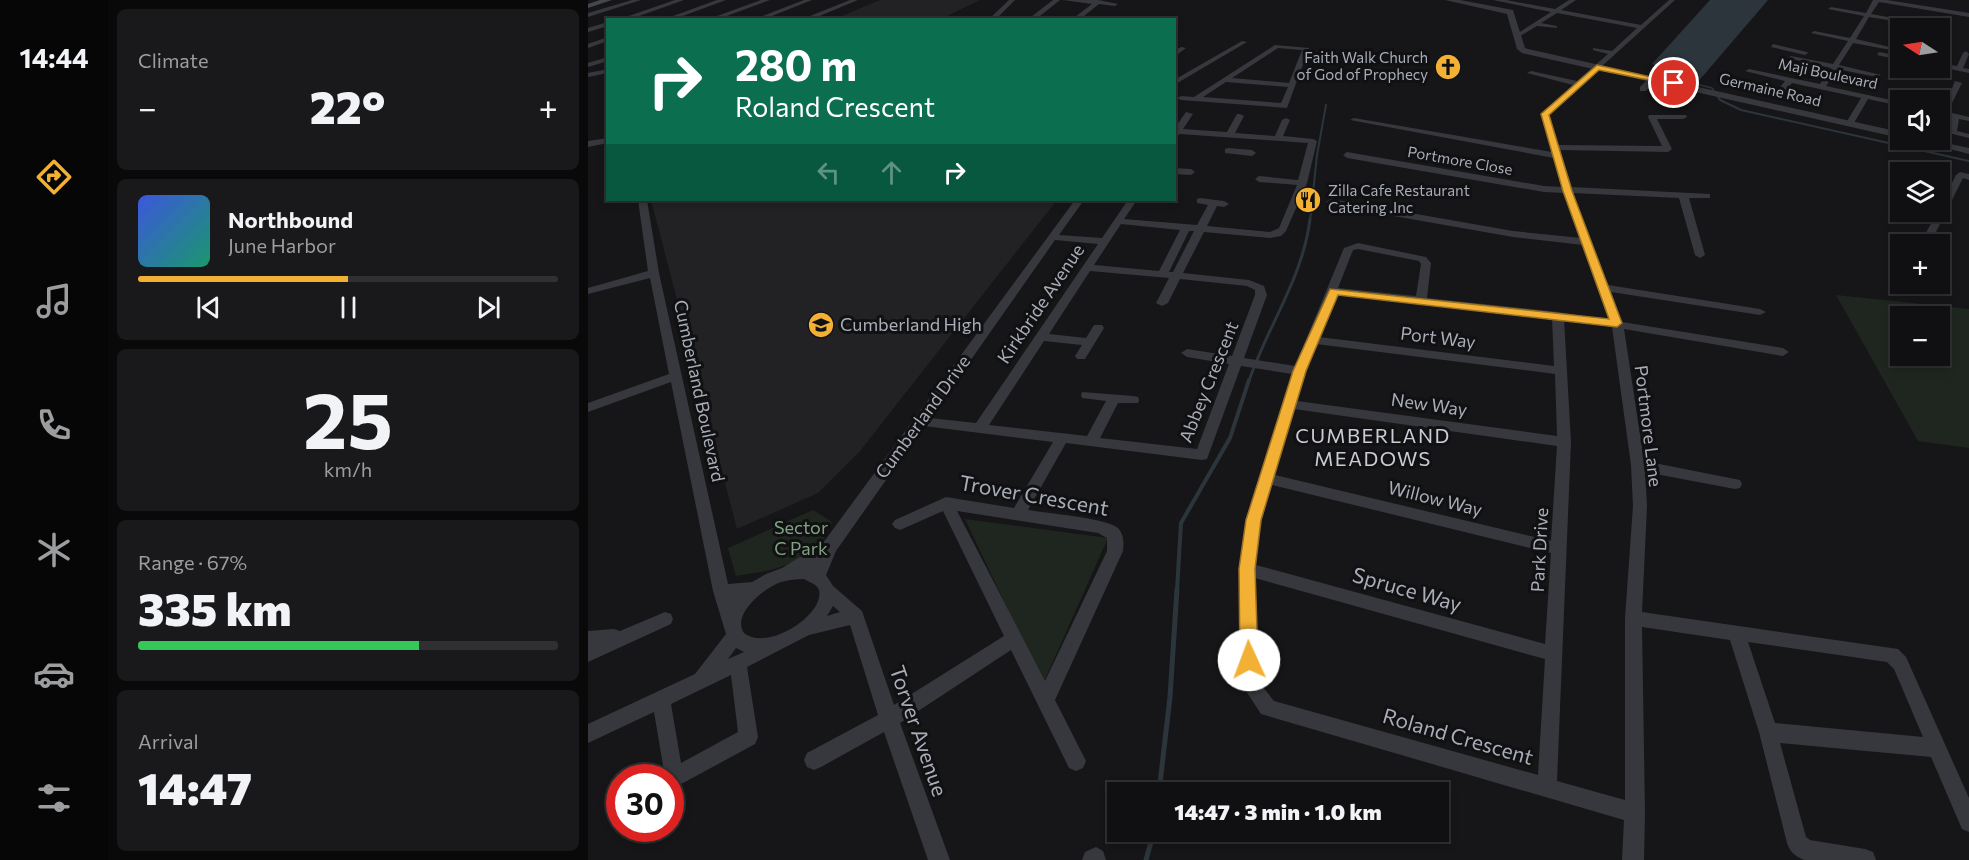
<!DOCTYPE html>
<html lang="en">
<head>
<meta charset="utf-8">
<style>
	:root { --surface:#101012; --page:#19191b; --text:#f1f3f6; --muted:#9c9d9f; --line:#303032; --accent:#f2b134 }
	body { margin:0; font-family:Commissioner,sans-serif; background:var(--page); color:var(--text); height:100vh; display:flex; flex-direction:column; font-size:22px; white-space:nowrap }
	* { box-sizing:border-box; margin:0 }
	p { font-size:20px; color:var(--muted) }
	.icon { flex:none; width:33px; height:33px; fill:none; stroke:currentColor; stroke-width:2; stroke-linecap:round; stroke-linejoin:round }
	.map { position:relative; flex:1; overflow:hidden }
	.details { display:flex; flex-direction:column; gap:9px; padding:9px; background:#09090a; width:480px }
	.details>* { flex:none }
	.banner { position:absolute; left:18px; top:18px; width:570px; height:183px; border-radius:0px; box-shadow:0 3px 9px #0003,0 0 0 2px var(--line); background:#0b6e4f; color:#fff; overflow:hidden }
	.needle { width:39px; rotate:282deg }
	.buttons { position:absolute; left:1302px; top:18px; display:grid; gap:12px }
	.buttons a { display:grid; place-items:center; width:60px; height:60px; border-radius:0px; background:var(--surface); box-shadow:0 3px 9px #0003,0 0 0 2px var(--line); font-size:30px }
	.speed { position:absolute; left:18px; top:764px; display:flex; gap:12px; font-size:30px; font-weight:700; text-align:center }
	.speed>* { display:grid; place-content:center; width:78px; height:78px; border-radius:50%; background:var(--surface); box-shadow:0 3px 9px #0003,0 0 0 2px var(--line); line-height:1 }
	.speed .limit { border:9px solid #d22; background:#fff; color:#111 }
	.pin { position:absolute; display:grid; place-items:center; width:51px; height:51px; color:#fff; margin:-26px; border:3px solid #fff; border-radius:50%; box-shadow:0 2px 6px #0007 }
	.me { position:absolute; width:66px; margin:-33px; rotate:358deg; stroke-linejoin:round; filter:drop-shadow(0 0 4px #0008) }
	.turn { display:flex; align-items:center; gap:21px; height:126px; padding:0 30px; font-size:27px }
	.turn .icon { width:78px; height:78px; stroke-width:2.5 }
	.turn b { display:block; font-size:42px; line-height:51px }
	.lanes { display:flex; align-items:center; height:57px; padding:0 30px; background:#0003; justify-content:center; gap:30px; direction:ltr }
	.lanes .off { opacity:.35 }
	.big { font-size:45px; font-weight:800; line-height:1.1 }
	.details .card { flex:1; display:flex; flex-direction:column; justify-content:center; gap:9px; min-width:0; padding:0 21px; border-radius:9px; background:var(--page) }
	.details .dial { align-items:center; gap:0 }
	.dial b { font-size:78px; line-height:1 }
	.song { display:flex; align-items:center; gap:18px }
	.cover { width:72px; height:72px; border-radius:9px; background:linear-gradient(135deg,hsl(230 70% 55%),hsl(160 70% 35%)) }
	.played { height:6px; border-radius:3px; background:linear-gradient(90deg,var(--accent) 50%,var(--line) 50%) }
	.keys { display:flex; justify-content:space-around; direction:ltr }
	.heat { display:flex; justify-content:space-between; align-items:center; font-size:33px; direction:ltr }
	.charge { height:9px; border-radius:4px; background:linear-gradient(90deg,#34c759 67%,var(--line) 0) }
	.trip { position:absolute; left:519px; top:782px; width:342px; height:60px; border-radius:0px; background:var(--surface); box-shadow:0 3px 9px #0003,0 0 0 2px var(--line); font-weight:800; line-height:60px; text-align:center }
	main { display:flex; flex:1; min-height:0 }
	.menu { display:flex; flex-direction:column; width:108px; justify-content:space-around; align-items:center; background:#060607; color:var(--muted) }
	.menu .icon { width:42px; height:42px }
	.menu .active { color:var(--accent) }
	.menu b { font-size:27px; color:var(--text) }
	.map>svg:first-child { display:block }
	.built { fill:#222225 }
	.green { fill:#1e261f; fill-rule:evenodd }
	.water { fill:#2c353c }
	.lines { fill:none; stroke-linecap:round; stroke-linejoin:round }
	.stream-far4 { stroke:#2c353c; stroke-width:1.5 }
	.stream-far3 { stroke:#2c353c; stroke-width:2 }
	.stream-far2 { stroke:#2c353c; stroke-width:3 }
	.stream-far1 { stroke:#2c353c; stroke-width:4 }
	.stream { stroke:#2c353c; stroke-width:5 }
	.minor { fill:#37383d; fill-rule:evenodd }
	.tertiary { fill:#37383d; fill-rule:evenodd }
	.secondary { fill:#45474d; fill-rule:evenodd }
	.route { fill:#f2b134; stroke:#9d7322; stroke-width:1.5 }
	.labels { text-anchor:middle; stroke-width:6; stroke-linejoin:round; paint-order:stroke }
	.far-poi-label { font-size:15px; fill:#a8adb8; stroke:#111113; text-anchor:end }
	.far-street-label { font-size:15px; fill:#a8adb8; stroke:#111113 }
	.street-label { font-size:18px; fill:#a8adb8; stroke:#111113 }
	.poi-label { font-size:18px; fill:#a8adb8; stroke:#111113; text-anchor:start }
	.park-label { font-size:18px; fill:#7fa381; stroke:#111113 }
	.neighbourhood-label { font-size:20px; letter-spacing:1.5px; fill:#c9ccd4; stroke:#111113 }
	.near-street-label { font-size:21px; fill:#a8adb8; stroke:#111113 }
</style>
</head>
<body>
<main>
<nav class="menu">
<b>14:44</b>
<svg class="icon active" aria-label="directions" viewBox="0 0 24 24"><path d="M12 3l9 9-9 9-9-9zM9 14v-3h6M13 9l2 2-2 2"/></svg>
<svg class="icon" aria-label="music" viewBox="0 0 24 24"><path d="M9 18V5l10-2v13"/><circle cx="6" cy="18" r="3"/><circle cx="16" cy="16" r="3"/></svg>
<svg class="icon" aria-label="phone" viewBox="0 0 24 24"><path d="M5 4h4l2 5-3 2q2 4 5 5l2-3 5 2v4C11 20 4 13 5 4z"/></svg>
<svg class="icon" aria-label="climate" viewBox="0 0 24 24"><path d="M12 3v18M4 7l16 10M4 17L20 7"/></svg>
<svg class="icon" aria-label="car" viewBox="0 0 24 24"><path d="M5 17H2v-5l4-1 3-4h7l3 4 3 1v5h-3M9 17h6M6 11h13"/><circle cx="7" cy="17" r="2"/><circle cx="17" cy="17" r="2"/></svg>
<svg class="icon" aria-label="filters" viewBox="0 0 24 24"><path d="M4 7h16M4 17h16"/><circle cx="9" cy="7" r="2"/><circle cx="15" cy="17" r="2"/></svg>
</nav>
<section class="details">
<div class="card"><p>Climate</p>
<div class="heat"><a>−</a><b class="big">22°</b><a>+</a></div>
</div>
<div class="card">
<div class="song"><i class="cover"></i><div><b>Northbound</b><p>June Harbor</p></div></div>
<div class="played"></div>
<div class="keys"><svg class="icon" aria-label="previous" viewBox="0 0 24 24"><path d="M18 5L8 12l10 7zM5 5v14"/></svg><svg class="icon" aria-label="pause" viewBox="0 0 24 24"><path d="M8 5v14M16 5v14"/></svg><svg class="icon" aria-label="next" viewBox="0 0 24 24"><path d="M6 5l10 7-10 7zM19 5v14"/></svg></div>
</div>
<div class="card dial"><b>25</b><p>km/h</p></div>
<div class="card"><p>Range · 67%</p><b class="big">335 km</b><div class="charge"></div></div>
<div class="card"><p>Arrival</p><b class="big">14:47</b></div>
</section>
<div class="map">
<svg width="1381" height="860" viewBox="0 0 1381 860">
	<rect width="100%" height="100%" fill="#161618"/>
	<path class="built" d="M292,0H392L353,19L244,20Z
		M63,200H469L272,451L230,493L149,529Z"/>
	<path class="green" d="M1248,295L1381,309V448L1330,441ZM1312,316H1352V356H1312Z
		M225,510L244,522L228,555L183,570L148,576L140,548Z
		M377,519L520,538L455,684Z"/>
	<path class="water" d="M1122,0H1180L1108,84L1064,64Z"/>
	<g class="lines">
		<path class="stream-far4" d="M1108,84L1124,88L1130,96"/>
		<path class="stream-far3" d="M1129,95L1132,100L1153,110L1381,161
			M722,221L729,155L738,105"/>
		<path class="stream-far2" d="M661,381C679,327 715,278 722,219"/>
		<path class="stream-far1" d="M589,590L593,523L642,438L661,380"/>
		<path class="stream" d="M571,792L582,697L589,589
			M558,860L566,831"/>
		<path class="minor" d="M44,0H53L0,17V13Z
			M87,0H96L40,20H29Z
			M129,0H138L84,20H74Z
			M173,0H182L128,20H118Z
			M216,0H224L174,20H164Z
			M262,0H270L222,20H212Z
			M421,0H427L407,20H400Z
			M465,0H472L447,20H439Z
			M475,0H510L530,4L527,6L511,4L491,20H483L504,4Z
			M905,0H918L967,9L981,0H988L973,10L1053,25L1081,0H1087L961,114L970,145L1074,146L1060,117L1061,115H1098L1099,117L1095,119H1069L1084,149L1080,152L972,150L984,187L1122,194V198H1101L1117,255L1112,258L1107,255L1091,198L985,193L1020,285L1172,309L1178,312L1172,315L1023,292L1034,322L1195,348L1201,352L1195,356L1036,329L1056,461L1147,479L1152,480L1154,484L1152,488L1147,489L1057,472L1059,506L1054,612L1310,649L1318,657L1381,798V832L1374,829L1343,757L1192,743L1218,837L1222,840L1277,849L1285,852L1288,860H1216C1207,856 1202,852 1199,843L1171,732L1142,640L1054,627L1057,813L1056,860H1034L1036,820L673,714L658,691L652,660L651,569L658,520L704,374L653,366L619,459L614,460L478,443L440,510C457,513 519,518 530,528C536,535 536,543 535,551L467,700L498,761L495,768L488,771L481,768L423,650L312,723L362,860H340L296,732L233,767L226,770L219,767L216,760L219,753L290,715L262,625L221,635L159,667L170,737L167,744L97,782L90,785L82,782V777H77L66,712L0,743V724L107,674L138,634L125,591L83,382L0,412V403L81,374L62,278L0,294V288L60,271L50,200H59L71,273L140,584L164,582L178,574L194,568L235,543L487,200H496L471,235L514,238L540,200H549L536,219L609,225L620,205L609,203V199L612,198L636,201L641,204L636,207L629,206L619,226L682,232L691,228L709,185L671,182L667,179L671,176L710,180L720,143L592,134L586,138V129L598,112L605,114L595,129L639,132L649,114H652L656,116L647,133L687,136L694,120L698,118L702,120L695,136L725,139L729,141L719,183L698,231L693,236L682,238L616,232L595,273L661,280L676,286L679,295L656,358L707,366L756,248L770,243L838,257L843,263L839,298L970,312L1022,320L995,245L925,237L743,205L738,202L743,199L925,231L993,238L976,193L956,192L759,158L755,155L759,152L956,186L974,187L966,158L762,120L766,118L964,152L953,114L985,85L939,73L943,71L989,81L1020,54L1005,50V48L1024,51L1049,28L969,13L953,23L969,26V28L949,26L929,38L927,35L963,12ZM533,224L592,230L571,271L506,265ZM601,231H606L585,272H581ZM467,240L510,244L388,423L342,418ZM770,249L831,261L833,264L828,296L750,288L765,250ZM502,271L581,278L568,303L574,306L580,303L592,279L659,286L667,290V295L644,356L599,349L593,353L599,357L641,364L609,449L512,438L530,403H550L551,400L550,397L545,396L494,392L493,395L494,398L518,401L499,436L401,425L456,341L494,345L487,356L489,359H497L516,328L514,325H506L498,338L461,334ZM748,294L964,318L966,366L731,337ZM976,319L1024,327L1043,465L1045,506L1037,618V800L969,781L983,442ZM728,344L967,374L969,436L709,401ZM706,409L969,446L963,541L687,475ZM336,426L465,442L426,508L358,497L307,520L304,524L307,528L312,530L355,511L416,636L306,705L274,611L245,586L238,575L248,551ZM684,485L963,553L957,644L668,565L674,520ZM369,511L510,533L519,538V551L457,681ZM667,578L957,659L950,775L686,701L675,687L670,660ZM216,579C221,582 229,584 231,590C237,615 179,652 156,633C143,614 176,588 193,582C200,580 208,579 216,579ZM245,606L252,612L239,616ZM1160,642L1299,662L1306,669L1335,737L1187,723ZM148,648L156,652L140,659ZM143,675L150,732L93,763L83,704Z
			M1285,0H1299L1381,13V17L1291,2L1283,14L1322,21L1319,23L1281,17L1268,39L1306,48L1303,50L1265,43L1251,65L1293,75L1289,77L1249,69L1238,86L1312,102V106L1280,99L1266,123L1262,125L1258,123L1273,98L1204,83L1197,91L1232,99L1233,101L1229,103L1189,94L1188,92L1197,81L1157,71L1161,69L1232,84L1243,68L1200,58L1203,56L1245,64L1260,41L1223,33L1226,31L1262,38L1276,16L1240,9L1243,7L1278,13Z
			M20,22V26L0,32V28Z
			M20,37V41L0,48V44Z
			M654,41L659,42L586,85V80Z
			M1185,44L1219,52L1220,53L1217,55L1183,47Z
			M687,45L721,48L699,108L593,100L589,98L593,96L606,97ZM690,48L714,50L701,83L644,78ZM638,82L700,87L693,103L615,97Z
			M593,47L598,48L586,57V51Z
			M1378,51L1381,54L1375,68L1381,69V73L1352,67V63L1369,66L1375,53Z
			M1291,52L1312,56V60L1289,55Z
			M20,57V61L0,67V63Z
			M20,69V73L0,77V73Z
			M1062,77L1069,79L1058,91H1052V87Z
			M1367,81L1374,83L1364,103H1358Z
			M1352,110L1381,117V121L1371,119L1369,131L1381,134V138L1352,131V127L1361,129L1363,117L1352,114Z
			M20,138V143L0,147V141Z
			M640,148L664,150L668,153L664,156L637,153V149Z
			M586,168L603,169L607,172L603,175L586,174Z
			M1372,172L1381,174V180L1375,178L1342,244H1332L1349,212H1352V206L1368,175Z
			M77,612L83,614L85,619L83,624L0,662V631L26,629L32,631Z
			M508,847L515,851L518,860H494L497,852Z"/>
		<path class="tertiary" d="M857,0H872L925,10L937,48L940,49L1312,132V138L934,53L929,49L919,14Z
			M1328,140H1344L1381,148V154Z"/>
		<path class="secondary" d="M12,0H24L0,8V4Z"/>
	</g>
	<path class="route" d="M1009,65L1090,83L1086,85L1011,70L961,115L984,191L1034,323L1029,327L750,295L718,371L673,520L667,569L670,660L668,666L661,668L655,666L652,660L651,569L658,520L705,371L742,289L1021,319L975,191L953,114Z"/>
	<defs>
		<g id="church-disc" transform="scale(1.35)"><circle r="9.5" fill="#f2b134" stroke="#111113"/><path d="M-1.2-6h2.4v3.5h3.3v2.4h-3.3V6h-2.4V-.1h-3.3v-2.4h3.3Z" fill="#111"/></g>
		<g id="restaurant-disc" transform="scale(1.35)"><circle r="9.5" fill="#f2b134" stroke="#111113"/><path d="M-5-6h1v4h1v-4h1v4h1v-4h1v5L-1.5 .5V6h-2V.5L-5-1ZM5-6V6H3V1.5H1.5Q1.5-4 5-6Z" fill="#111"/></g>
		<g id="school-disc" transform="scale(1.35)"><circle r="9.5" fill="#f2b134" stroke="#111113"/><path d="M0-5L7-2L0 1L-7-2ZM-4 1L0 2.5L4 1V4Q0 6-4 4Z" fill="#111"/></g>
	</defs>
	<g fill-rule="evenodd">
		<use href="#church-disc" x="860" y="67"/>
		<use href="#restaurant-disc" x="720" y="200"/>
		<use href="#school-disc" x="233" y="325"/>
	</g>
	<g class="labels">
		<g class="far-poi-label">
			<text x="840" y="63">Faith Walk Church<tspan x="840" dy="17">of God of Prophecy</tspan></text>
			<text x="740" y="196" text-anchor="start">Zilla Cafe Restaurant<tspan x="740" dy="17">Catering .Inc</tspan></text>
		</g>
		<g class="far-street-label">
			<text transform="translate(1240 74) rotate(12)" y="5">Maji Boulevard</text>
			<text transform="translate(1182 90) rotate(13)" y="5">Germaine Road</text>
			<text transform="translate(872 161) rotate(10)" y="5">Portmore Close</text>
		</g>
		<g class="street-label">
			<text transform="translate(453 304) rotate(-56)" y="6">Kirkbride Avenue</text>
			<text transform="translate(850 338) rotate(7)" y="6">Port Way</text>
			<text transform="translate(621 382) rotate(-68)" y="6">Abbey Crescent</text>
			<text transform="translate(111 391) rotate(78)" y="6">Cumberland Boulevard</text>
			<text transform="translate(841 405) rotate(8)" y="6">New Way</text>
			<text transform="translate(335 417) rotate(-54)" y="6">Cumberland Drive</text>
			<text transform="translate(1060 426) rotate(83)" y="6">Portmore Lane</text>
			<text transform="translate(847 499) rotate(14)" y="6">Willow Way</text>
			<text transform="translate(952 550) rotate(-87)" y="6">Park Drive</text>
		</g>
		<g class="poi-label">
			<text x="252" y="331">Cumberland High</text>
		</g>
		<g class="park-label">
			<text x="213" y="534">Sector<tspan x="213" dy="21">C Park</tspan></text>
		</g>
		<g class="neighbourhood-label">
			<text x="785" y="443">CUMBERLAND<tspan x="785" dy="23">MEADOWS</tspan></text>
		</g>
		<g class="near-street-label">
			<text transform="translate(446 496) rotate(10)" y="7">Trover Crescent</text>
			<text transform="translate(819 590) rotate(16)" y="7">Spruce Way</text>
			<text transform="translate(330 731) rotate(71)" y="7">Torver Avenue</text>
			<text transform="translate(870 737) rotate(16)" y="7">Roland Crescent</text>
		</g>
	</g>
</svg>
<div class="buttons">
<a><svg class="needle" viewBox="-14 -14 28 28"><path d="M0-13l5 13h-10z" fill="#e53935"/><path d="M0 13l5-13h-10z" fill="#9c9d9f"/></svg></a>
<a><svg class="icon" aria-label="sound" viewBox="0 0 24 24"><path d="M4 9h4l5-4v14l-5-4H4zM17 9q2 3 0 6"/></svg></a>
<a><svg class="icon" aria-label="layers" viewBox="0 0 24 24"><path d="M12 4l9 5-9 5-9-5zM3 14l9 5 9-5"/></svg></a>
<a>+</a>
<a>−</a>
</div>
<div class="speed"><div class="limit">30</div></div>
<div class="pin" style="left:1086px;top:83px;background:#d93025"><svg class="icon" aria-label="arrive" viewBox="0 0 24 24"><path d="M6 21V4h12l-3 4 3 4H6"/></svg></div>
<svg class="me" style="left:661px;top:660px" viewBox="-20 -20 40 40"><circle r="19" fill="#fff"/><path d="M0-13L10 11 0 6-10 11z" fill="#f2b134"/></svg>
<div class="trip">14:47 · 3 min · 1.0 km</div>
<div class="banner">
<div class="turn"><svg class="icon" aria-label="right" viewBox="0 0 24 24"><path d="M7 20v-9h11M14 6l5 5-5 5"/></svg><div><b>280 m</b>Roland Crescent</div></div>
<div class="lanes"><svg class="icon off" aria-label="left" viewBox="0 0 24 24"><path d="M17 20v-9H6M10 6l-5 5 5 5"/></svg><svg class="icon off" aria-label="ahead" viewBox="0 0 24 24"><path d="M12 20V5M6 11l6-6 6 6"/></svg><svg class="icon" aria-label="right" viewBox="0 0 24 24"><path d="M7 20v-9h11M14 6l5 5-5 5"/></svg></div>
</div>
</div>
</main>
</body>
</html>
